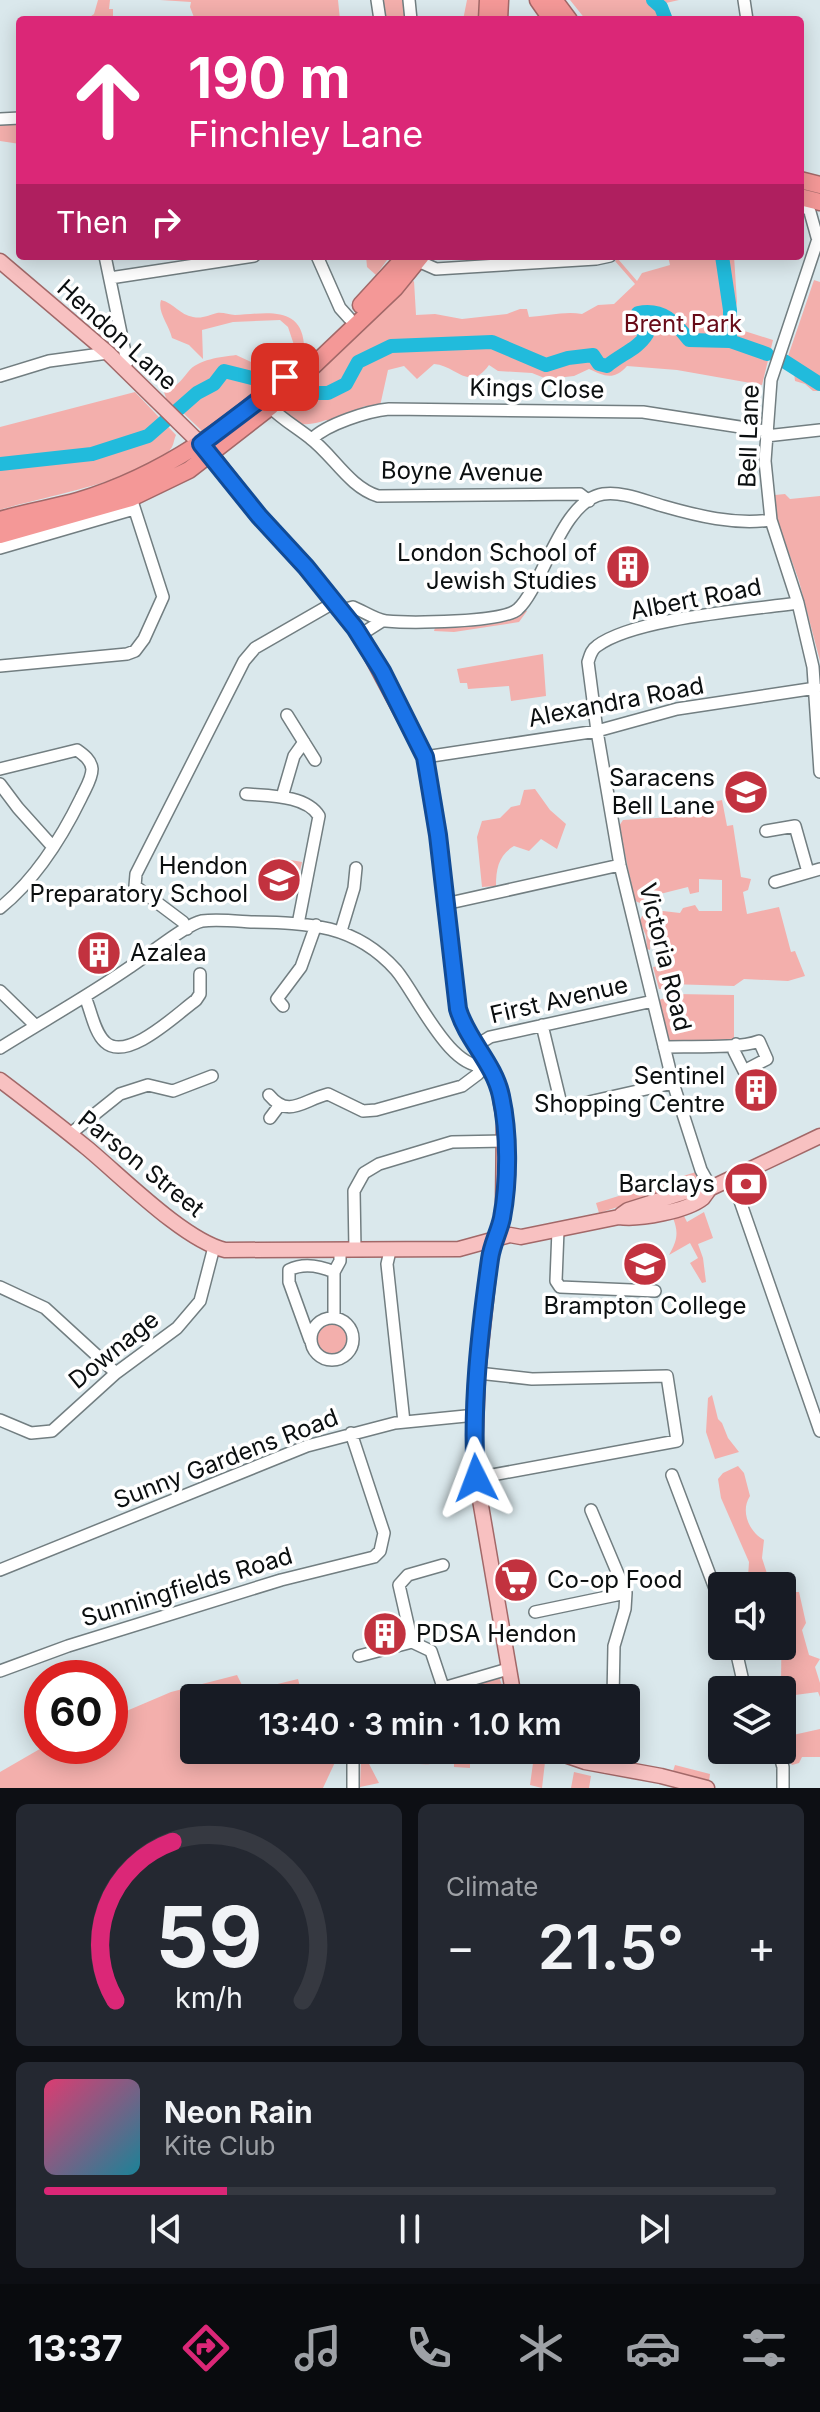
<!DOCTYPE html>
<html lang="en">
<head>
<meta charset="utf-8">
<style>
	:root { --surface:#171b24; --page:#242831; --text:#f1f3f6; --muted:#9ea1a6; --line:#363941; --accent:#db2777 }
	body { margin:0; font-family:Inter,sans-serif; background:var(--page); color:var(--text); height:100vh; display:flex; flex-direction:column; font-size:30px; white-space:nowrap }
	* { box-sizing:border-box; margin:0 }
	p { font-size:26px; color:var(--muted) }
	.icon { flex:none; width:44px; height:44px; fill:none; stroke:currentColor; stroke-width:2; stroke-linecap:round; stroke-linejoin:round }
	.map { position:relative; height:1788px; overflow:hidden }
	.sheet { display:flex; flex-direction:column; gap:16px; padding:16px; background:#0d0f14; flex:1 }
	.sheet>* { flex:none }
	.banner { position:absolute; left:16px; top:16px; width:788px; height:244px; border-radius:8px; box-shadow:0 4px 20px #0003; background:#db2777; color:#fff; overflow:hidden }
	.fabs { position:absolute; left:708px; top:1572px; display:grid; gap:16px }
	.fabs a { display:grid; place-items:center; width:88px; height:88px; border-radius:8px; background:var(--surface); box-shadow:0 4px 20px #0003; font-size:40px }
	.speed { position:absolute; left:24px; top:1660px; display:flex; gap:16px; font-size:40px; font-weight:700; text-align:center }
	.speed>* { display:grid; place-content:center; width:104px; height:104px; border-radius:50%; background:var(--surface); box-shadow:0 4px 20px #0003; line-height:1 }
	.speed .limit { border:12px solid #d22; background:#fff; color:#111 }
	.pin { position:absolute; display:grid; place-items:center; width:68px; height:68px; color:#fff; margin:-34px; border-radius:16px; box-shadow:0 4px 12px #0006 }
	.me { position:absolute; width:88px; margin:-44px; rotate:357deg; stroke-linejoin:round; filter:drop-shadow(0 0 6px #0008) }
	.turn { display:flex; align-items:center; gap:28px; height:168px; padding:0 40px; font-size:36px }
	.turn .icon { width:104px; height:104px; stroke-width:2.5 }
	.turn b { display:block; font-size:56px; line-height:68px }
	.then { display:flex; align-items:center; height:76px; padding:0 40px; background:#0003; gap:16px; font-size:30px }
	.big { font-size:60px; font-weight:600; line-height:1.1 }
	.sheet .tile { flex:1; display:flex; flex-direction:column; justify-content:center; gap:12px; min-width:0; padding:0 28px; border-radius:12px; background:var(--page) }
	.sheet .dial { align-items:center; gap:0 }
	.dial svg { height:208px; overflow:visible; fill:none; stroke:var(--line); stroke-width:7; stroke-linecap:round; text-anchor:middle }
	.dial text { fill:var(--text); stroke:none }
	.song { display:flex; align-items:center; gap:24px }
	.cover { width:96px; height:96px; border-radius:12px; background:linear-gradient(135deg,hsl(340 70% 55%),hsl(190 70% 35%)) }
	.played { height:8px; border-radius:4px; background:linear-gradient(90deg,var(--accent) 25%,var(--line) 25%) }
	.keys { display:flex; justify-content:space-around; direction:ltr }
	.heat { display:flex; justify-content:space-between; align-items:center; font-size:44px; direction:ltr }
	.sheet .tiles { flex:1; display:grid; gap:16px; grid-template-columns:1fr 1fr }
	.tile:last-child { grid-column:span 2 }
	.trip { position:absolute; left:180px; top:1684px; width:460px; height:80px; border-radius:8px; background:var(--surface); box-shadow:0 4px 20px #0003; font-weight:600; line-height:80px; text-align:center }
	.tab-bar { display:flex; height:128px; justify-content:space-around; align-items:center; background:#090b0e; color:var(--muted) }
	.tab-bar .icon { width:56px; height:56px }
	.tab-bar .active { color:var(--accent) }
	.tab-bar b { font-size:36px; color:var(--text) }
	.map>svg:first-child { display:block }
	.green { fill:#f3afac }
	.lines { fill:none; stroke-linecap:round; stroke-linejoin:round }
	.river { stroke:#21bbdc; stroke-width:14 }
	.minor-casing { stroke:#727e81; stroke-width:14 }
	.major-casing { stroke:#a26868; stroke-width:17 }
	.highway-casing { stroke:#a26868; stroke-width:19 }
	.minor { stroke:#fff; stroke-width:11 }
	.major { stroke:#f8c1c1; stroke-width:14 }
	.highway { stroke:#f49897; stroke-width:16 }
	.route-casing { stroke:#114b97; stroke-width:20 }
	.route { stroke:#1a73e8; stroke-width:14 }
	.labels { text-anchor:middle; stroke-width:7; stroke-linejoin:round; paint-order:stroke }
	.park-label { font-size:24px; fill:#680b18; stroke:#fff }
	.street-label { font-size:24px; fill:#0b0f10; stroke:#fff }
	.poi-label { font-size:24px; fill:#0b0f10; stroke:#fff; text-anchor:end }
</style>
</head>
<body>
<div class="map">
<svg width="820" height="1788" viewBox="0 0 820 1788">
	<rect width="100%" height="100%" fill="#dae8ec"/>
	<path class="green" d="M98,0H110L109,9H113V20L87,19L94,14Z
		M160,0H338L340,20H195L190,7L191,2Z
		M382,0H406V20H384Z
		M467,0H480L479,20H463Z
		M570,0H679L666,3L673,20H586Z
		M20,121V144L0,141V122Z
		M390,256L376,275L367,267L366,256Z
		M668,256H734L737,302L732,327L773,340L762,385L677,370L627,366C614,381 604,376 589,369L574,376L547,379L532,373L498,371L489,365C469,393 456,365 434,364L417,379L404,366L388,370L380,406H365L331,422L326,420C307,427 289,427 280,405L405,285L414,281L416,315L435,314L462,319L507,314L520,309H527L529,317C547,316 565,311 582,314L598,305L614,304L635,284L615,261L618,259L637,281L642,273L670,265Z
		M814,280L820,282V391H813L805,384L795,381L794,372L784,368Z
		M161,300C174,303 180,315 193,317C203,319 208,315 217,313C223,312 229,315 235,315C263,314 301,304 304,344L301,350L296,351L288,327L280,320L233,322L202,330L203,359L189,345L172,338C169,325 157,312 161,300Z
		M236,355L262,367L275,365L279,369L263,387L209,430H201L177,407L167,401L164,392C177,386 180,382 188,372C198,359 221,357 236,355Z
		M135,392L176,435C174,439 174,443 172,447C153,478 36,498 0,510V427Z
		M785,494L790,499L820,496V661L799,581L776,517L775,495Z
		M524,610L527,611L519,622L454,632L434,631L436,625L510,620Z
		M543,654L546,696L511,701L509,686L468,689L467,683H460L457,669Z
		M535,789L550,810L566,824L557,849L541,839L529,851L514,846C499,855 496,868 496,886L482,887L477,837L482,821L500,818L511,807L520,805L524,790Z
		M722,800L727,826L733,825L741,877L751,879L748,890L743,892L747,914L779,907L791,952L795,951L805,976L788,981L744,979L734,986L669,984L663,989H659L653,967L669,964L668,958H663L662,950H665L666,933L651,932L650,950L647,949L646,936L640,921L642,916L663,911L680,913L683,908L695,905L699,911H722V880L699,879V892L690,894L688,887L644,898L645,905L635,901L619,826L623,820L690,816L689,803L702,805Z
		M274,857L302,862L299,876L271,871Z
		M676,994L734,995V1040L669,1042L659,1000Z
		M696,1172L699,1181L599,1213L596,1203Z
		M704,1212L713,1238L698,1244L703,1258L706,1282L702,1283L690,1263L698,1258L690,1243L669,1255C677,1241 679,1233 673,1218L683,1214L687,1222Z
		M317 1340a16 16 0 1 1 32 0a16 16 0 1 1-32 0Z
		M712,1395L718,1419L722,1423L728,1438L739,1452L715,1459L706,1432L708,1398Z
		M738,1466L744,1473L750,1496C740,1511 749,1532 764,1540L762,1558L771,1586H759L757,1581L748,1577L749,1562L721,1498L718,1479L723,1473Z
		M782,1592H799L806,1623L802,1630L809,1655L820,1659L815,1667L820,1683V1697L818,1692L795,1695L781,1684Z
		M237,1675L243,1687L249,1691L298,1679L303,1698H194V1750H333L337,1758L323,1788H0V1772L45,1746H110V1718L171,1692Z
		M499,1677L507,1698H429L428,1696Z
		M820,1729V1757H802L799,1763L792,1765C783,1753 787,1746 793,1735Z
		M400,1750H471L476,1760H470V1768L454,1767V1761L449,1757C444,1758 441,1760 437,1762C426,1767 414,1763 404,1760Z
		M475,1750H511L507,1755L478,1760Z
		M534,1756L545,1762L542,1788L530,1785Z
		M364,1758L367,1760L379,1783L360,1787L361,1759Z
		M675,1765L710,1774L709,1781L673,1771Z
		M574,1772L591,1776L589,1788H571Z"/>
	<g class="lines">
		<path class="river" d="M653,0L661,7L666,20
			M722,256L730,310V341
			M784,361L820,384
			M0,464L92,454L148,436L197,393L214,384L224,371L312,393H328L346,384L358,362L391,346L492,342L546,365L568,358L593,355L599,364L607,366C621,354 638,349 647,334L636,326L638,313C663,308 675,322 689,340L730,341L767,354"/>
		<g class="minor-casing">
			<path id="minor" d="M377,0L380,20
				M409,0L411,20
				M744,0L747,20
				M0,119L20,118
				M800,197L810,212L817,237
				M820,233L771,380L765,461L771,520L798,603L813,667L820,772
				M105,256L127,362L121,366
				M317,256L340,308L349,318
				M418,261L436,269L596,259L610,256
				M110,278L254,256
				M0,376L49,361L108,353
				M270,407C282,419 296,427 310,438C333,455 349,487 378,496L580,494L589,501
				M766,436L820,430
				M312,439C327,424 368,411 389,409L643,412L766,431
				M0,548L134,509
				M342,610L353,607C363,611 376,620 386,621C408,623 504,623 518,609C543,586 561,501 603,494C622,491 645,501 663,506C698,516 734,525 771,520
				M360,635L382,621
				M0,666L127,654L135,651L144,639L163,597L131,498
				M287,715L315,760
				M425,757L597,731L677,709L816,688
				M0,769L77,750C84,755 91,760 92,769C92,779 85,789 81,798C61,839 36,879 0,908
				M0,784L18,808L53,847
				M246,794C269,796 306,795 319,816L298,924
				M282,797L294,756L304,742
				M766,831L795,826L808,872
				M775,882L820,869
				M445,904L620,865
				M187,929L183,922L135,886L136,874L244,661L255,648L335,602
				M341,931L354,888L356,868
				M0,991L36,1026
				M85,997C91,1010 94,1032 105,1042C127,1063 178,1013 196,1000L200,994V974
				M283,1006L277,999L301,967L316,925
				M542,1025L562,1108L673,1083
				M477,1045L490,1037L653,1001
				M664,1047C688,1046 739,1049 759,1041L767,1059L744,1071L734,1051L736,1044
				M0,1048C43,1021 88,996 130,967C146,957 186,924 202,921C217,919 235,921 251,922C309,923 355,924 396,970C416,993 453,1078 489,1064
				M269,1095C289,1119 303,1100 328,1094L363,1111L376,1110L462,1086L478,1074L479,1068
				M270,1118L279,1106
				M70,1134L120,1094L148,1085L173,1091L212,1076
				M732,1178L820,1431
				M711,1188L701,1170L673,1083L620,865L597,731L588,662C590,656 591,650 597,646C634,618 749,610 798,603
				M558,1230L556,1281L560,1287L655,1291
				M355,1250L354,1191L364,1173L379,1164L452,1142L505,1141
				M390,1251L387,1264L404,1422
				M334,1272V1318
				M0,1287L45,1308L116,1373
				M311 1339a21 21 0 1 1 42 0a21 21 0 1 1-42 0Z
				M310,1340L289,1282V1270C303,1263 320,1266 334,1272L340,1261V1250
				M0,1420L31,1433L52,1431L116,1373L177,1328L200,1301L214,1247
				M672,1475L722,1607
				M476,1478L677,1441L667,1376L532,1379L478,1373
				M591,1510L626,1593L625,1609L614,1646L613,1698
				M0,1570L307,1446L395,1423L476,1415
				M535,1612L626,1593
				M412,1642L399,1585L408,1575L443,1565
				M412,1642L431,1651L443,1687
				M735,1646L745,1690
				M359,1656L412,1642
				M0,1671L68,1646L281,1580L374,1557L380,1551L384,1533L351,1433
				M409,1698L508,1669
				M778,1750L783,1767V1788
				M606,1767L608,1750
				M353,1788V1761L356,1750"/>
		</g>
		<g class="major-casing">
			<path id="major" d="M0,261L108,353L212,455L259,516L306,567L360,635L425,757L438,835L458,1009L464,1025L497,1080L504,1120L503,1212L491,1254L478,1373L475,1453L479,1494L514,1698
				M0,1080C29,1102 59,1125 87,1148C122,1177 184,1240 225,1250L459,1249L510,1235L521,1237L619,1217C639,1220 687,1211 703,1198C703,1198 710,1188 711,1188
				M621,1215L628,1210L701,1187L711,1188L820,1136
				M550,1750L585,1762L661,1776L707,1788"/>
		</g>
		<g class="highway-casing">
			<path id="highway" d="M538,0L552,20
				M554,0L569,20
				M487,20L488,0
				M499,20L500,0
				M800,180L820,185
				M800,197L820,202
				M361,305L406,256
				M0,520C26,512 53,508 78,501C164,475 233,425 298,365
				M0,535L131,498L189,470L270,407L395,288L421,256"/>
		</g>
		<use href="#minor" class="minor"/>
		<use href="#major" class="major"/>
		<use href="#highway" class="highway"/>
	</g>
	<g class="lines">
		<g class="route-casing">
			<path id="route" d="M285,377L262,398L201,444L259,516L306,567L355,628L382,671L425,757L438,835L458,1009C467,1040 494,1063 501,1096C509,1133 509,1180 502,1218C499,1232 492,1244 490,1259C480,1330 471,1406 476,1478"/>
		</g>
		<use href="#route" class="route"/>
	</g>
	<defs>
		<g id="building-disc" transform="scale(2.3)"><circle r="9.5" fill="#c2323f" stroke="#fff"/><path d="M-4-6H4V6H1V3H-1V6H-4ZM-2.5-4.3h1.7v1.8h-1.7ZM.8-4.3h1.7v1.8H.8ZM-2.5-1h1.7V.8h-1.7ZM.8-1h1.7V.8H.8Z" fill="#fff"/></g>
		<g id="school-disc" transform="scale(2.3)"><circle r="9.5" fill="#c2323f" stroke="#fff"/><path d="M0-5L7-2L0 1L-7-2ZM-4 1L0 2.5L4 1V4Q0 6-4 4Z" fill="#fff"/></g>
		<g id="bank-disc" transform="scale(2.3)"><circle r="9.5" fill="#c2323f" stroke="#fff"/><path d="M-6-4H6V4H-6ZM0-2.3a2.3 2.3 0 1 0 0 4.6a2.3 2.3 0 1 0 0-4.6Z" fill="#fff"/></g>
		<g id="supermarket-disc" transform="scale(2.3)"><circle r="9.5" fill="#c2323f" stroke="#fff"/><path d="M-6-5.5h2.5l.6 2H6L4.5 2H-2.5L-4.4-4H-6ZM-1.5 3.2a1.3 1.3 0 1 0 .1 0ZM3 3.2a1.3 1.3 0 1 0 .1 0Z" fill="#fff"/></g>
	</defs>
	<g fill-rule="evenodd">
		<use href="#building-disc" x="628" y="567"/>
		<use href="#school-disc" x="746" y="792"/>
		<use href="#school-disc" x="279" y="880"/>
		<use href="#building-disc" x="99" y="953"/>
		<use href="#building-disc" x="756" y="1090"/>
		<use href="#bank-disc" x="746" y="1184"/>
		<use href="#school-disc" x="645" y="1264"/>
		<use href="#supermarket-disc" x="516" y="1580"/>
		<use href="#building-disc" x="385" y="1634"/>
	</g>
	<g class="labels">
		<g class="park-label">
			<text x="683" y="332">Brent Park</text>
		</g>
		<g class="street-label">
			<text transform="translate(117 335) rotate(42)" y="8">Hendon Lane</text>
			<text transform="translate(537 389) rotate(1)" y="8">Kings Close</text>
			<text transform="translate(749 436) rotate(-88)" y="8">Bell Lane</text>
			<text transform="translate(462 472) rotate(1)" y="8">Boyne Avenue</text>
			<text transform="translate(696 599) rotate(-11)" y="8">Albert Road</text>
			<text transform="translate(616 702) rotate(-11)" y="8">Alexandra Road</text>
			<text transform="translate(665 957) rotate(76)" y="8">Victoria Road</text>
			<text transform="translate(559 1000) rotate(-13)" y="8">First Avenue</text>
			<text transform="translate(141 1164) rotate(39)" y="8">Parson Street</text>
			<text transform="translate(114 1350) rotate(-39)" y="8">Downage</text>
			<text transform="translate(226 1459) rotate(-21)" y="8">Sunny Gardens Road</text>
			<text transform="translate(187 1587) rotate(-17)" y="8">Sunningfields Road</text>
		</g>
		<g class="poi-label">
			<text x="597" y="561">London School of<tspan x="597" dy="28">Jewish Studies</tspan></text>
			<text x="715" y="786">Saracens<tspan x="715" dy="28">Bell Lane</tspan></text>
			<text x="248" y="874">Hendon<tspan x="248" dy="28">Preparatory School</tspan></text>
			<text x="130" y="961" text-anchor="start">Azalea</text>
			<text x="725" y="1084">Sentinel<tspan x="725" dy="28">Shopping Centre</tspan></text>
			<text x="715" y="1192">Barclays</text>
			<text x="645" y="1314" text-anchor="middle">Brampton College</text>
			<text x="547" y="1588" text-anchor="start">Co-op Food</text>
			<text x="416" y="1642" text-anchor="start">PDSA Hendon</text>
		</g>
	</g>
</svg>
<div class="fabs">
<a><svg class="icon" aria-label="sound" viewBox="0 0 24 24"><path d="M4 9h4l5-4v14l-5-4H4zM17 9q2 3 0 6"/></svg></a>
<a><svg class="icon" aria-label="layers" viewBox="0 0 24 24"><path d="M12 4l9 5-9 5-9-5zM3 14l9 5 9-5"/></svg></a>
</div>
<div class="speed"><div class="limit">60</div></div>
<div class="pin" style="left:285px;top:377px;background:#d93025"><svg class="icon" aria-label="arrive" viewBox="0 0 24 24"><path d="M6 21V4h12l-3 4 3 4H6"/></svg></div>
<svg class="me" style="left:476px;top:1478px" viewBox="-20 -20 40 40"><path d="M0-17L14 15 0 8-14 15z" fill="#1a73e8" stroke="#fff" stroke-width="4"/></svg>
<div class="trip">13:40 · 3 min · 1.0 km</div>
<div class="banner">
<div class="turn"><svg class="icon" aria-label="ahead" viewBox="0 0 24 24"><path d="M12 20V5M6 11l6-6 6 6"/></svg><div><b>190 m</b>Finchley Lane</div></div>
<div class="then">Then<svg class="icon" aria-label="right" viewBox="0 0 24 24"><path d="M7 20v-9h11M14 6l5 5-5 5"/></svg></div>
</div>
</div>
<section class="sheet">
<div class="tiles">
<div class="tile dial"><svg viewBox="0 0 100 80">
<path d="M14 69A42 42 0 1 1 86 69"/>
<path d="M14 69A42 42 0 0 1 36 8" stroke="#db2777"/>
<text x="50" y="56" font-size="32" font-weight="700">59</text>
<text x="50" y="72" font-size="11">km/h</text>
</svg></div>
<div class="tile"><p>Climate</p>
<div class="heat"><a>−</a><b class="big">21.5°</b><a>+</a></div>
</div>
<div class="tile">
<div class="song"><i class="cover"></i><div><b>Neon Rain</b><p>Kite Club</p></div></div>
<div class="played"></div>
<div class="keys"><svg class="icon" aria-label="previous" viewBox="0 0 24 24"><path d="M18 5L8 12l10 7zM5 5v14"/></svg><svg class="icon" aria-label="pause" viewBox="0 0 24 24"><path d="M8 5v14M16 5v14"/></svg><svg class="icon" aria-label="next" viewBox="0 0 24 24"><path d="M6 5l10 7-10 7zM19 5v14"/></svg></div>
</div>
</div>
</section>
<nav class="tab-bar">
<b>13:37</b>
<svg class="icon active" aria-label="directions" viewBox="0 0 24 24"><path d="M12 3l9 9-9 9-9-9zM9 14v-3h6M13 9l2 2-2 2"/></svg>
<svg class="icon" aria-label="music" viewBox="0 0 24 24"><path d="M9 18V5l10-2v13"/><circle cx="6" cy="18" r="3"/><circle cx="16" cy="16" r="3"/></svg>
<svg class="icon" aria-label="phone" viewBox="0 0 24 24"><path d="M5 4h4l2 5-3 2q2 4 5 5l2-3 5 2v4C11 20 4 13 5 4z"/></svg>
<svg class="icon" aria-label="climate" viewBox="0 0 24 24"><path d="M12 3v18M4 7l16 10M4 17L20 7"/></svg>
<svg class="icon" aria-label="car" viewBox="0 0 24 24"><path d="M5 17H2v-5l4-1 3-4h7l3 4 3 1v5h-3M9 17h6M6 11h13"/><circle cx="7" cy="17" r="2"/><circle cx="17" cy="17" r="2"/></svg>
<svg class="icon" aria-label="filters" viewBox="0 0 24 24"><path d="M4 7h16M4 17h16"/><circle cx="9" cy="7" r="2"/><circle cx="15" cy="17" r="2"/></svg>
</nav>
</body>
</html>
